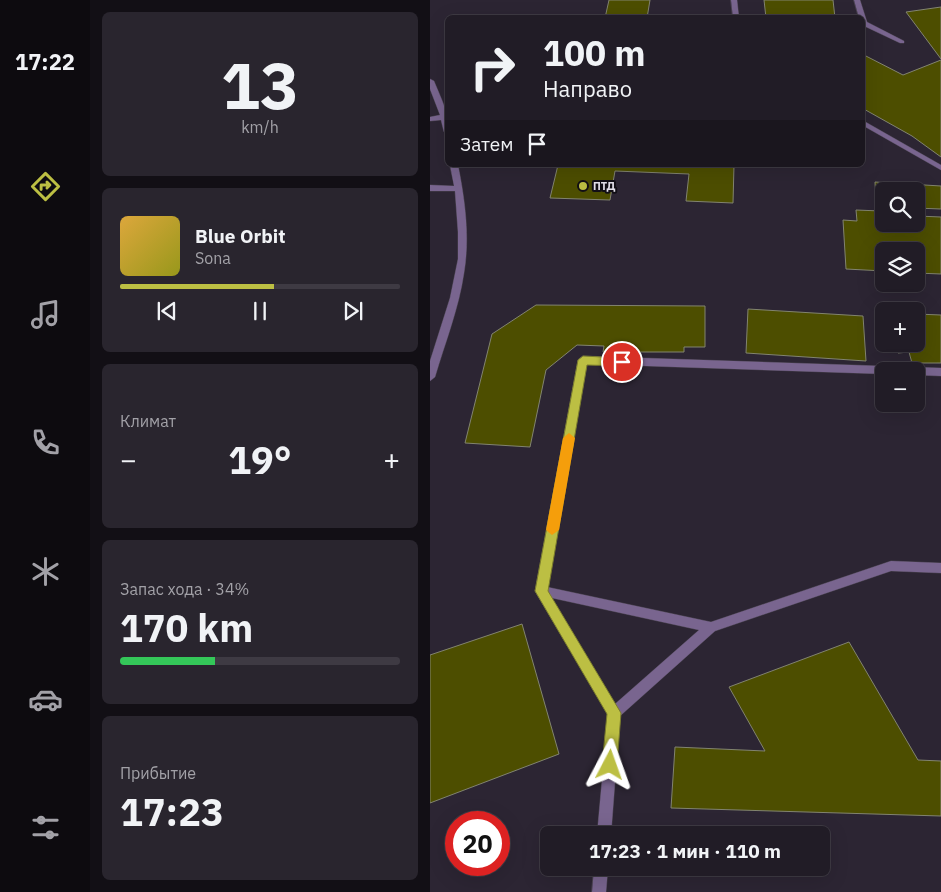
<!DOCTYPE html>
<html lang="ru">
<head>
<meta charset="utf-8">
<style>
	:root { --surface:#211c26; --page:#29252e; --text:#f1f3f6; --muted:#a2a1a7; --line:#3e3a43; --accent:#bcbf43 }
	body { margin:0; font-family:"IBM Plex Sans",sans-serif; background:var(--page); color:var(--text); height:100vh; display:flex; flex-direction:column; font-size:19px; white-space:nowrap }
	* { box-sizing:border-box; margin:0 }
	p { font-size:16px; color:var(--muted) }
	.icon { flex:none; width:28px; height:28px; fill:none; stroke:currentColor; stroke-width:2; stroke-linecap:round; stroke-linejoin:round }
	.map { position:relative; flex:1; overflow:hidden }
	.panel { display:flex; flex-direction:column; gap:12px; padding:12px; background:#120f15; width:340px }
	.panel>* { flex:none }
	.hud { position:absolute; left:15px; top:15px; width:420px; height:152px; border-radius:8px; box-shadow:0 5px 20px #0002,0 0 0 1px var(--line); background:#211c26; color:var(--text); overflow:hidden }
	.controls { position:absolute; left:445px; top:182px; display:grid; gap:10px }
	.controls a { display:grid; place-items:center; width:50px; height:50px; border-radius:8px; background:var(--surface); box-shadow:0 5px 20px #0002,0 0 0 1px var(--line); font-size:25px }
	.speed { position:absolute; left:15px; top:811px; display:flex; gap:10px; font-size:25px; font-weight:700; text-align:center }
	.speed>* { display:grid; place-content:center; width:65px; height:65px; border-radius:50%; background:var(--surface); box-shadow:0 5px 20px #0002,0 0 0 1px var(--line); line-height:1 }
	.speed .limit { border:8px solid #d22; background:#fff; color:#111 }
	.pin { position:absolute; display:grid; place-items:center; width:42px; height:42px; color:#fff; margin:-21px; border:2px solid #fff; border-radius:50%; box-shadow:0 1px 5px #0007 }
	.me { position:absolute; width:55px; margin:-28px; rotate:4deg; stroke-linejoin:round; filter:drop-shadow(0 0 4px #0008) }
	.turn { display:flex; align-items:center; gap:18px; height:105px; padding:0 15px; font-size:22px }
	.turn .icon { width:65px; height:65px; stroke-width:2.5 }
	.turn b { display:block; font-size:35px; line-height:42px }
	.then { display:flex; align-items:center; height:48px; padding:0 15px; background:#0003; gap:10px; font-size:19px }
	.big { font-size:38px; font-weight:700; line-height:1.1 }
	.panel .card { flex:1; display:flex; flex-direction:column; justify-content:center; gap:8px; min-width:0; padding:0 18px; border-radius:8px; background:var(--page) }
	.panel .dial { align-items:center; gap:0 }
	.dial b { font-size:65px; line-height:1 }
	.song { display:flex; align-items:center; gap:15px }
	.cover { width:60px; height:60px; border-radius:8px; background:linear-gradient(135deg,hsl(40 70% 55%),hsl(60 70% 35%)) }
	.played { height:5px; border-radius:2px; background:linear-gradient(90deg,var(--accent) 55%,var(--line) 55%) }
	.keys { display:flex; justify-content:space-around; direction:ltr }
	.heat { display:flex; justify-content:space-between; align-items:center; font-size:28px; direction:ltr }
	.charge { height:8px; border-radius:4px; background:linear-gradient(90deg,#34c759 34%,var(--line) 0) }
	.trip { position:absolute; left:110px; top:826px; width:290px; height:50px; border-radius:8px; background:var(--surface); box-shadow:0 5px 20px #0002,0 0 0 1px var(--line); font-weight:700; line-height:50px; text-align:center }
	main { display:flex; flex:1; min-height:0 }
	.menu { display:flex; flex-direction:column; width:90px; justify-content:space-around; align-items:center; background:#0d0b0f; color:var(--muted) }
	.menu .icon { width:35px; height:35px }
	.menu .current { color:var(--accent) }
	.menu b { font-size:22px; color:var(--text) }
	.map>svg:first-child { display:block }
	.building { fill:#4d4e00; stroke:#828470 }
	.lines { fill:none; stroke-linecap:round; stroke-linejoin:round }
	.lane-casing { stroke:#4a4350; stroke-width:1 }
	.lane { fill:#79658f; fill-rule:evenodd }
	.route { fill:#bcbf43; stroke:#7a7c2c }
	.slow { fill:#f59e0b }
	.poi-dot { fill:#bcbf43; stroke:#120f16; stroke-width:2 }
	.labels { text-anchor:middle; stroke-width:4; stroke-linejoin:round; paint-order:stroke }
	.far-poi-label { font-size:11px; font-weight:bold; fill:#e5e1eb; stroke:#120f16; text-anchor:start }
</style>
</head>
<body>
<main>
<nav class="menu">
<b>17:22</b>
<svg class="icon current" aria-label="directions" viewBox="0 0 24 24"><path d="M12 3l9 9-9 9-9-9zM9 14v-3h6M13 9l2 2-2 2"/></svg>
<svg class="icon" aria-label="music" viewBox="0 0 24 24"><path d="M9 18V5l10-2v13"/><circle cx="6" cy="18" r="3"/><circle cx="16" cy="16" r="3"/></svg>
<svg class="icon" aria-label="phone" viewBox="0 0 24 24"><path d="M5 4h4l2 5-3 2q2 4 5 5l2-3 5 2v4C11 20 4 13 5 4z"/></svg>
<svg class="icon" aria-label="climate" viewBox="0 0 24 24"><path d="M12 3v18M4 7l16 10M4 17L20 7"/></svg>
<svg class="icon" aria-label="car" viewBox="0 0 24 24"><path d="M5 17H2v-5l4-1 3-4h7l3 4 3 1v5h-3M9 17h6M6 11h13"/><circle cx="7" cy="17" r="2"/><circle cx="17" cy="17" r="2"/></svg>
<svg class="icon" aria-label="filters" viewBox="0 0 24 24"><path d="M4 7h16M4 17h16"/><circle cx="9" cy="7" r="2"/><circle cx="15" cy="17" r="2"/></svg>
</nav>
<section class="panel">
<div class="card dial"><b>13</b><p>km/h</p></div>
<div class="card">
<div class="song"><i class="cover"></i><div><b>Blue Orbit</b><p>Sona</p></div></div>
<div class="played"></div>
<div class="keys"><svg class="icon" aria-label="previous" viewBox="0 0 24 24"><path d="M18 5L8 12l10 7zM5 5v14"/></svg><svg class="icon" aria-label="pause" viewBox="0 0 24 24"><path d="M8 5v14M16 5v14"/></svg><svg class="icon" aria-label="next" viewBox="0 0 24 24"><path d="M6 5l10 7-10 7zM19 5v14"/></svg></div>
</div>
<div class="card"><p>Климат</p>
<div class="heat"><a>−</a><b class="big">19°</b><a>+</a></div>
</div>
<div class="card"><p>Запас хода · 34%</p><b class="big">170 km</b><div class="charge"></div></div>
<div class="card"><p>Прибытие</p><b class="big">17:23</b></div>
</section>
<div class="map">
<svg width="511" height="892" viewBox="0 0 511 892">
	<rect width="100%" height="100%" fill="#2c2533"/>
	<path class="building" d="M179,0H220L217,18H175Z
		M334,0H403L405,18H336Z
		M511,7V59L476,12Z
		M432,54L473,75L511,60V157L482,136L432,108Z
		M128,165H304L303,203L256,201L259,174L185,171L180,200L120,198Z
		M445,182L511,186V209L486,208V191H454V206L446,205Z
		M426,210L451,211L454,224H488L487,216L511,217V274L486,273V251H454V271L416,269L413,220L427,221Z
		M106,305L275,306V347H254V352H173L174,346L147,345L116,370L100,447L35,443L62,334Z
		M318,309L433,316L436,361L316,353Z
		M486,314L511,315V363H482L479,352L468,353L467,344H486Z
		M92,624L129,754L0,803V655Z
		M419,642L488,760L511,761V816L241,808L245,747L335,751L299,687Z"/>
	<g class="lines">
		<g class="lane-casing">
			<path id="lane" d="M301,0H307L309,18H303Z
				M424,0H430L437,22L474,41V43H470L432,25V18H429Z
				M0,79L4,81C13,103 18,110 18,134L14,132L11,120L0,121V117L10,115L0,89Z
				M432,120L511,165V170L432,125Z
				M20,165H28C35,200 40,237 34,273C29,308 15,343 5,377L0,381V361L20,298L28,259V232L25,191H0V185L24,186Z
				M153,356L511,368V376L486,375V371H454V374L157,364L117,587L281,622L461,561L511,563V573L461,571L285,631L190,716L181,835H167L178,714L105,591L148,360ZM122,598L269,630L185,704Z
				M164,868H178L176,892H162Z"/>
		</g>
		<use href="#lane" class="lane"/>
	</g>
	<path class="route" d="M153,356L192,358L197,362L192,366L157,365L118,591L191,713L187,765L185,770L180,772L175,770L172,765L177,714L105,591L148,360Z"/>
	<path class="slow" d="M139,433L145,438L129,530L122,535L116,530L133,438Z"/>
	<circle class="poi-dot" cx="153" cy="186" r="5"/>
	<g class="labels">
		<g class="far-poi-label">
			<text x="163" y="190">ПТД</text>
		</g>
	</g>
</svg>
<div class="controls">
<a><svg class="icon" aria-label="search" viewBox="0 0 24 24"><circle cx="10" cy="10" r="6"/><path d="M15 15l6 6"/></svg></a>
<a><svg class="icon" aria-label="layers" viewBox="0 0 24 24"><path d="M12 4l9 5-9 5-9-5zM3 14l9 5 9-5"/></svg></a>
<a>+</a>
<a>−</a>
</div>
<div class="speed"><div class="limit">20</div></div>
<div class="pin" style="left:192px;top:362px;background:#d93025"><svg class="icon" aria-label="arrive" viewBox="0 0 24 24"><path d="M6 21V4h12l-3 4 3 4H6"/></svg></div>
<svg class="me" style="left:180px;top:765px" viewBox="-20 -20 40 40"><path d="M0-17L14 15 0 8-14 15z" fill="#bcbf43" stroke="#fff" stroke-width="4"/></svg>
<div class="trip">17:23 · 1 мин · 110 m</div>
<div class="hud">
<div class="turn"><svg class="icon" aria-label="right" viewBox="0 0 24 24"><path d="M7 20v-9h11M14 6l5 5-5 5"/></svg><div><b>100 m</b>Направо</div></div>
<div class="then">Затем<svg class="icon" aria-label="arrive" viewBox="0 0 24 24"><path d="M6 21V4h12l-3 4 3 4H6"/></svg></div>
</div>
</div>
</main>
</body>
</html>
